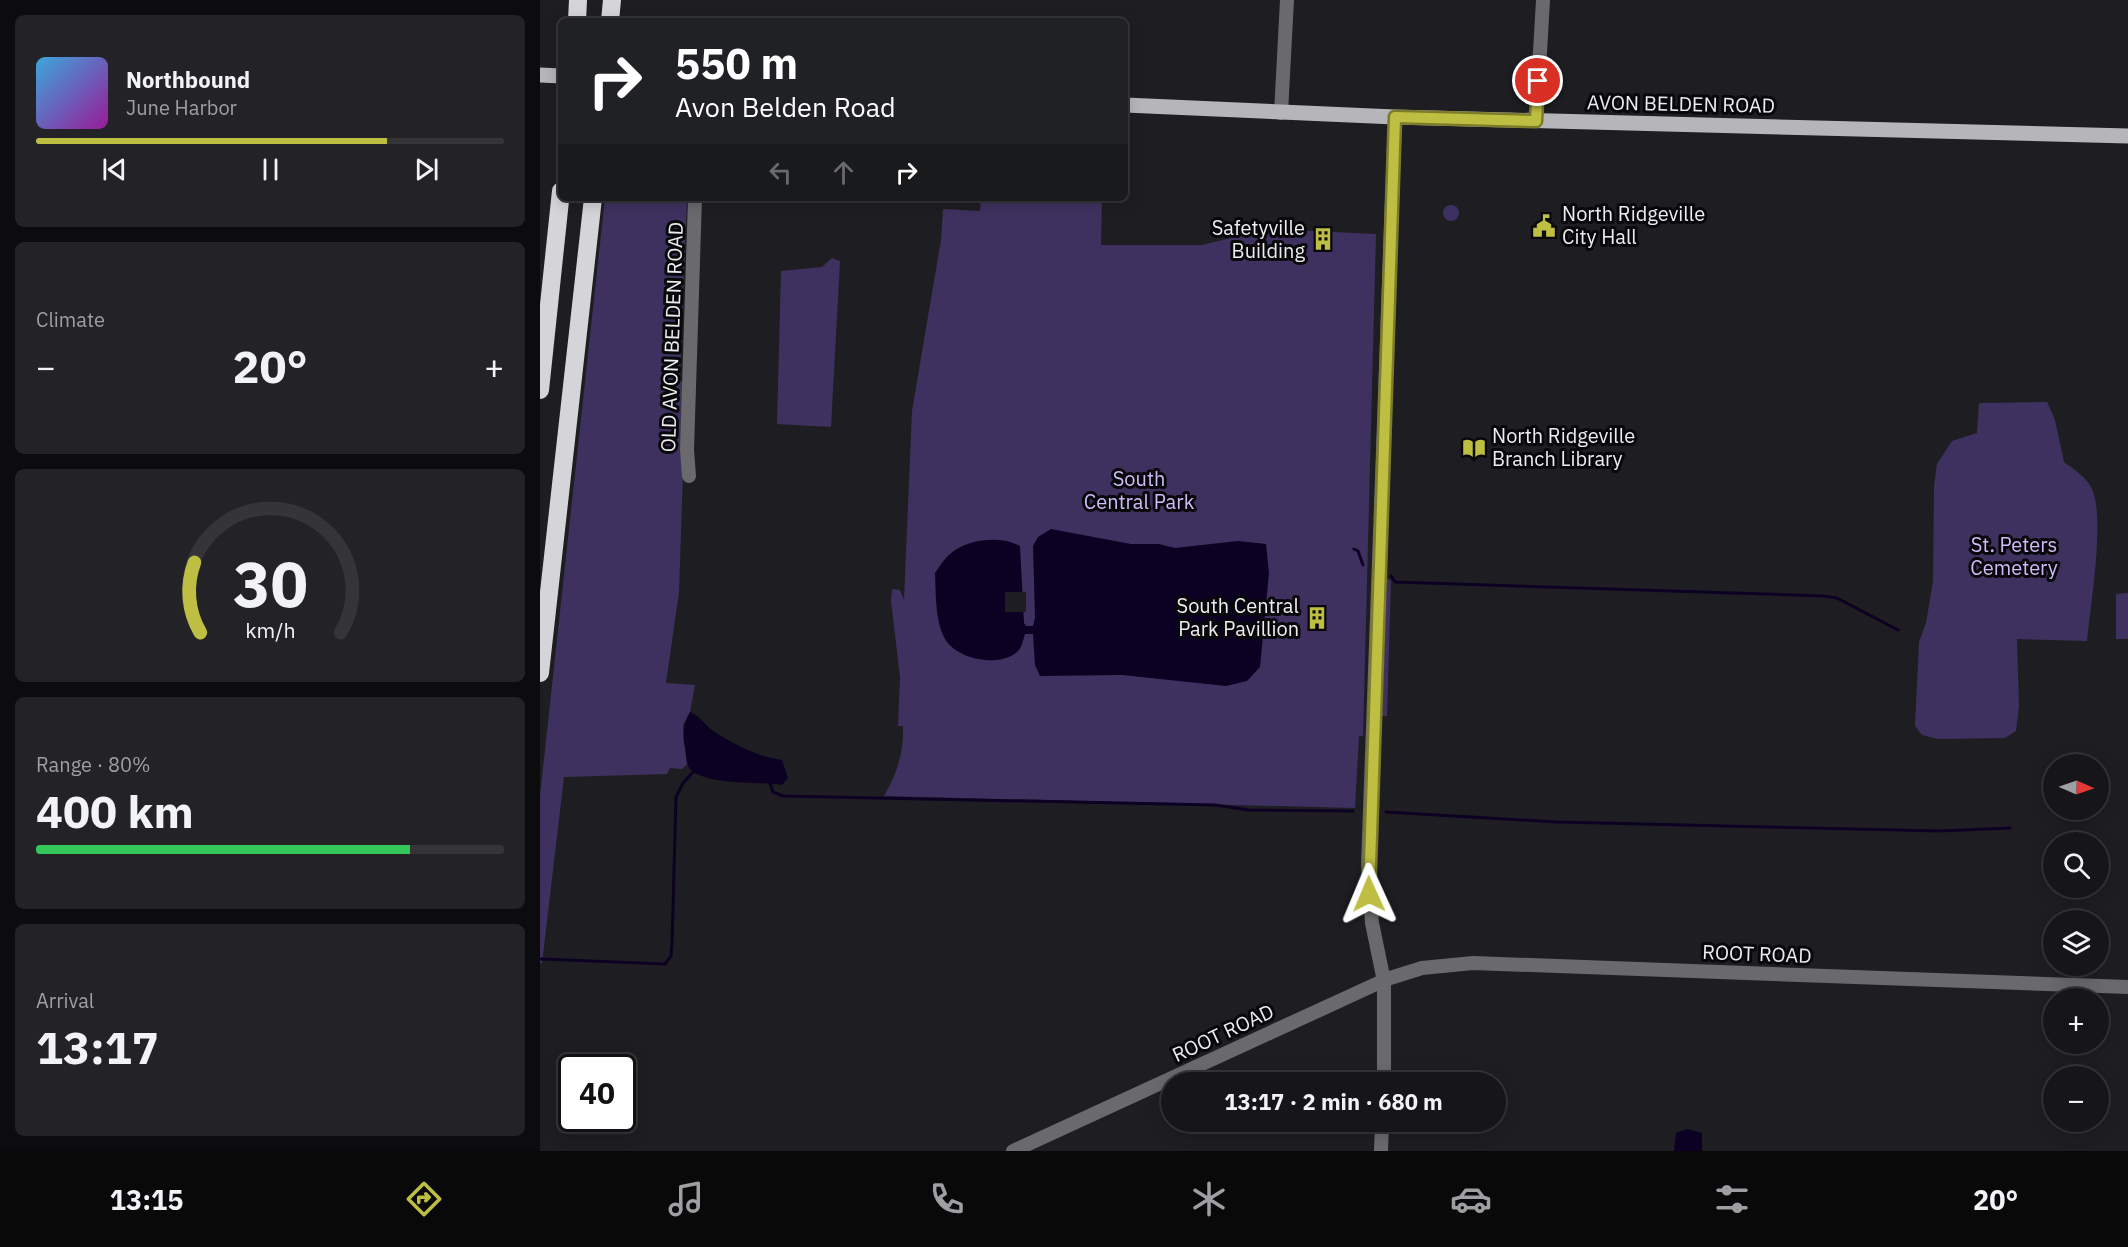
<!DOCTYPE html>
<html lang="en">
<head>
<meta charset="utf-8">
<style>
	:root { --surface:#16161a; --page:#232327; --text:#f1f3f6; --muted:#9e9fa2; --line:#353539; --accent:#bebf42 }
	body { margin:0; font-family:"IBM Plex Sans",sans-serif; background:var(--page); color:var(--text); height:100vh; display:flex; flex-direction:column; font-size:22px; white-space:nowrap }
	* { box-sizing:border-box; margin:0 }
	p { font-size:20px; color:var(--muted) }
	.icon { flex:none; width:33px; height:33px; fill:none; stroke:currentColor; stroke-width:2; stroke-linecap:round; stroke-linejoin:round }
	.map { position:relative; flex:1; overflow:hidden }
	.side { display:flex; flex-direction:column; gap:15px; padding:15px; background:#0c0c0e; width:540px }
	.side>* { flex:none }
	.banner { position:absolute; left:18px; top:18px; width:570px; height:183px; border-radius:9px; box-shadow:0 3px 15px #0003,0 0 0 2px var(--line); background:#202124; color:#fff; overflow:hidden }
	.needle { width:39px; rotate:92deg }
	.controls { position:absolute; left:1503px; top:754px; display:grid; gap:12px }
	.controls a { display:grid; place-items:center; width:66px; height:66px; border-radius:50%; background:var(--surface); box-shadow:0 3px 15px #0003,0 0 0 2px var(--line); font-size:30px }
	.speed { position:absolute; left:18px; top:1054px; display:flex; gap:12px; font-size:30px; font-weight:700; text-align:center }
	.speed>* { display:grid; place-content:center; width:78px; height:78px; border-radius:50%; background:var(--surface); box-shadow:0 3px 15px #0003,0 0 0 2px var(--line); line-height:1 }
	.speed .limit { border:3px solid #111; border-radius:9px; background:#fff; color:#111 }
	.pin { position:absolute; display:grid; place-items:center; width:51px; height:51px; color:#fff; margin:-26px; border:3px solid #fff; border-radius:50%; box-shadow:0 2px 6px #0007 }
	.me { position:absolute; width:66px; margin:-33px; rotate:359deg; stroke-linejoin:round; filter:drop-shadow(0 0 4px #0008) }
	.turn { display:flex; align-items:center; gap:21px; height:126px; padding:0 18px; font-size:27px }
	.turn .icon { width:78px; height:78px; stroke-width:2.5 }
	.turn b { display:block; font-size:42px; line-height:51px }
	.lanes { display:flex; align-items:center; height:57px; padding:0 18px; background:#0003; justify-content:center; gap:30px; direction:ltr }
	.lanes .off { opacity:.35 }
	.big { font-size:45px; font-weight:700; line-height:1.1 }
	.side .tile { flex:1; display:flex; flex-direction:column; justify-content:center; gap:9px; min-width:0; padding:0 21px; border-radius:9px; background:var(--page) }
	.side .dial { align-items:center; gap:0 }
	.dial svg { height:156px; overflow:visible; fill:none; stroke:var(--line); stroke-width:7; stroke-linecap:round; text-anchor:middle }
	.dial text { fill:var(--text); stroke:none }
	.song { display:flex; align-items:center; gap:18px }
	.cover { width:72px; height:72px; border-radius:9px; background:linear-gradient(135deg,hsl(200 70% 55%),hsl(300 70% 35%)) }
	.played { height:6px; border-radius:3px; background:linear-gradient(90deg,var(--accent) 75%,var(--line) 75%) }
	.keys { display:flex; justify-content:space-around; direction:ltr }
	.heat { display:flex; justify-content:space-between; align-items:center; font-size:33px; direction:ltr }
	.charge { height:9px; border-radius:4px; background:linear-gradient(90deg,#34c759 80%,var(--line) 0) }
	.trip { position:absolute; left:621px; top:1072px; width:345px; height:60px; border-radius:30px; background:var(--surface); box-shadow:0 3px 15px #0003,0 0 0 2px var(--line); font-weight:700; line-height:60px; text-align:center }
	.dock { display:flex; height:96px; justify-content:space-around; align-items:center; background:#09090a; color:var(--muted) }
	.dock .icon { width:42px; height:42px }
	.dock .selected { color:var(--accent) }
	.dock b { font-size:27px; color:var(--text) }
	main { display:flex; flex:1; min-height:0 }
	.map>svg:first-child { display:block }
	.green { fill:#3f315f }
	.water { fill:#0c0023 }
	.pier { fill:#1e1e22 }
	.lines { fill:none; stroke-linecap:round; stroke-linejoin:round }
	.stream { stroke:#0c0023; stroke-width:3 }
	.minor { stroke:#6a696b; stroke-width:14 }
	.major { stroke:#b6b5ba; stroke-width:15 }
	.highway { stroke:#d5d4d9; stroke-width:18 }
	.route-casing { stroke:#7c7c2b; stroke-width:15 }
	.route { stroke:#bebf42; stroke-width:10 }
	.labels { text-anchor:middle; stroke-width:6; stroke-linejoin:round; paint-order:stroke }
	.street-label { font-size:20px; fill:#edecef; stroke:#08080a }
	.poi-label { font-size:20px; fill:#edecef; stroke:#08080a; text-anchor:start }
	.park-label { font-size:20px; fill:#cdbdfc; stroke:#08080a }
</style>
</head>
<body>
<main>
<section class="side">
<div class="tile">
<div class="song"><i class="cover"></i><div><b>Northbound</b><p>June Harbor</p></div></div>
<div class="played"></div>
<div class="keys"><svg class="icon" aria-label="previous" viewBox="0 0 24 24"><path d="M18 5L8 12l10 7zM5 5v14"/></svg><svg class="icon" aria-label="pause" viewBox="0 0 24 24"><path d="M8 5v14M16 5v14"/></svg><svg class="icon" aria-label="next" viewBox="0 0 24 24"><path d="M6 5l10 7-10 7zM19 5v14"/></svg></div>
</div>
<div class="tile"><p>Climate</p>
<div class="heat"><a>−</a><b class="big">20°</b><a>+</a></div>
</div>
<div class="tile dial"><svg viewBox="0 0 100 80">
<path d="M14 69A42 42 0 1 1 86 69"/>
<path d="M14 69A42 42 0 0 1 11 33" stroke="#bebf42"/>
<text x="50" y="56" font-size="32" font-weight="700">30</text>
<text x="50" y="72" font-size="11">km/h</text>
</svg></div>
<div class="tile"><p>Range · 80%</p><b class="big">400 km</b><div class="charge"></div></div>
<div class="tile"><p>Arrival</p><b class="big">13:17</b></div>
</section>
<div class="map">
<svg width="1588" height="1151" viewBox="0 0 1588 1151">
	<rect width="100%" height="100%" fill="#1e1e22"/>
	<path class="green" d="M65,198H147L140,375L141,381L146,383L139,592L126,683L155,685L150,712L143,725L147,764L142,769L130,768L127,774L24,777L2,963H0V796Z
		M441,198H562L561,245H662L728,229L836,234L823,736H819L815,808L344,796C357,774 364,752 363,726H358L360,677L351,601L352,589L360,590L364,600L372,411L401,240L403,209L440,211Z
		M903 213a8 8 0 1 1 16 0a8 8 0 1 1-16 0Z
		M292,258L300,261L291,427L237,424L241,271L282,267Z
		M1507,402L1515,420L1524,462C1533,469 1545,476 1551,487C1566,515 1550,608 1547,641L1477,639L1479,707L1476,731L1465,738L1398,739L1382,735L1375,726L1379,642L1386,623L1393,581L1394,486L1397,464L1412,441L1437,433L1439,403Z
		M847,578L851,581L847,716H842Z
		M1588,593V639H1576V594Z"/>
	<path class="water" d="M511,529L591,544H619L635,548L698,541L726,544L729,573L720,667L707,681L686,686L582,675L500,676L495,665L493,634H485C483,640 482,647 478,651C460,669 414,659 404,637C395,619 396,593 395,573C399,567 404,559 410,554C426,539 461,535 480,546L484,623L486,626H493L495,618L493,546L498,537Z
		M150,712C162,717 166,727 176,733C198,746 216,756 242,760L248,778L242,785C217,781 170,786 151,770C146,765 146,755 145,748C142,734 143,725 150,712Z
		M1147,1129L1162,1133V1151H1134L1136,1133Z"/>
	<path class="pier" d="M465,592H486V612H465Z"/>
	<g class="lines">
		<path class="stream" d="M814,549L818,551L823,565
			M851,576L855,582L1283,596L1297,598L1358,630
			M230,783L233,792L243,796L675,805L709,810L813,811
			M846,812L1016,822L1400,831L1470,828
			M0,959L125,964L131,956L132,943L136,797L143,783L154,771"/>
		<path class="minor" d="M741,113L747,0
			M996,121L1003,0
			M149,476L147,450L155,198
			M844,1083V981L832,923L828,865L855,117
			M473,1151L847,979L882,968L933,963L1588,987
			M841,1151L842,1122"/>
		<path class="major" d="M0,75L21,76
			M585,105L855,117L1588,136"/>
		<path class="highway" d="M37,21L38,0
			M70,21L72,0
			M0,390L21,191
			M0,673L53,198"/>
	</g>
	<g class="lines">
		<g class="route-casing">
			<path id="route" d="M829,894L855,117L996,121L998,81"/>
		</g>
		<use href="#route" class="route"/>
	</g>
	<defs>
		<g id="civic-bare" transform="scale(1.8)"><path d="M-.6-6.5H3V-4.5H.6V-3L4-1V1h2V6H-6V1h2V-1L-.6-3ZM-1.2 2.5V6h2.4V2.5Z" fill="#bebf42" stroke="#08080a" stroke-width="2.5" paint-order="stroke"/></g>
		<g id="building-bare" transform="scale(1.8)"><path d="M-4-6H4V6H1V3H-1V6H-4ZM-2.5-4.3h1.7v1.8h-1.7ZM.8-4.3h1.7v1.8H.8ZM-2.5-1h1.7V.8h-1.7ZM.8-1h1.7V.8H.8Z" fill="#bebf42" stroke="#08080a" stroke-width="2.5" paint-order="stroke"/></g>
		<g id="library-bare" transform="scale(1.8)"><path d="M-6-4Q-3-5.5-.7-3.5V5Q-3 3-6 4ZM6-4Q3-5.5 .7-3.5V5Q3 3 6 4Z" fill="#bebf42" stroke="#08080a" stroke-width="2.5" paint-order="stroke"/></g>
	</defs>
	<g fill-rule="evenodd">
		<use href="#civic-bare" x="1004" y="226"/>
		<use href="#building-bare" x="783" y="239"/>
		<use href="#library-bare" x="934" y="448"/>
		<use href="#building-bare" x="777" y="618"/>
	</g>
	<g class="labels">
		<g class="street-label">
			<text transform="translate(1141 104) rotate(1)" y="7">AVON BELDEN ROAD</text>
			<text transform="translate(132 337) rotate(-88)" y="7">OLD AVON BELDEN ROAD</text>
			<text transform="translate(1217 954) rotate(2)" y="7">ROOT ROAD</text>
			<text transform="translate(683 1033) rotate(-25)" y="7">ROOT ROAD</text>
		</g>
		<g class="poi-label">
			<text x="1022" y="221">North Ridgeville<tspan x="1022" dy="23">City Hall</tspan></text>
			<text x="765" y="235" text-anchor="end">Safetyville<tspan x="765" dy="23">Building</tspan></text>
			<text x="952" y="443">North Ridgeville<tspan x="952" dy="23">Branch Library</tspan></text>
			<text x="759" y="613" text-anchor="end">South Central<tspan x="759" dy="23">Park Pavillion</tspan></text>
		</g>
		<g class="park-label">
			<text x="599" y="486">South<tspan x="599" dy="23">Central Park</tspan></text>
			<text x="1474" y="552">St. Peters<tspan x="1474" dy="23">Cemetery</tspan></text>
		</g>
	</g>
</svg>
<div class="controls">
<a><svg class="needle" viewBox="-14 -14 28 28"><path d="M0-13l5 13h-10z" fill="#e53935"/><path d="M0 13l5-13h-10z" fill="#9e9fa2"/></svg></a>
<a><svg class="icon" aria-label="search" viewBox="0 0 24 24"><circle cx="10" cy="10" r="6"/><path d="M15 15l6 6"/></svg></a>
<a><svg class="icon" aria-label="layers" viewBox="0 0 24 24"><path d="M12 4l9 5-9 5-9-5zM3 14l9 5 9-5"/></svg></a>
<a>+</a>
<a>−</a>
</div>
<div class="speed"><div class="limit">40</div></div>
<div class="pin" style="left:998px;top:81px;background:#d93025"><svg class="icon" aria-label="arrive" viewBox="0 0 24 24"><path d="M6 21V4h12l-3 4 3 4H6"/></svg></div>
<svg class="me" style="left:829px;top:894px" viewBox="-20 -20 40 40"><path d="M0-17L14 15 0 8-14 15z" fill="#bebf42" stroke="#fff" stroke-width="4"/></svg>
<div class="trip">13:17 · 2 min · 680 m</div>
<div class="banner">
<div class="turn"><svg class="icon" aria-label="right" viewBox="0 0 24 24"><path d="M7 20v-9h11M14 6l5 5-5 5"/></svg><div><b>550 m</b>Avon Belden Road</div></div>
<div class="lanes"><svg class="icon off" aria-label="left" viewBox="0 0 24 24"><path d="M17 20v-9H6M10 6l-5 5 5 5"/></svg><svg class="icon off" aria-label="ahead" viewBox="0 0 24 24"><path d="M12 20V5M6 11l6-6 6 6"/></svg><svg class="icon" aria-label="right" viewBox="0 0 24 24"><path d="M7 20v-9h11M14 6l5 5-5 5"/></svg></div>
</div>
</div>
</main>
<nav class="dock">
<b>13:15</b>
<svg class="icon selected" aria-label="directions" viewBox="0 0 24 24"><path d="M12 3l9 9-9 9-9-9zM9 14v-3h6M13 9l2 2-2 2"/></svg>
<svg class="icon" aria-label="music" viewBox="0 0 24 24"><path d="M9 18V5l10-2v13"/><circle cx="6" cy="18" r="3"/><circle cx="16" cy="16" r="3"/></svg>
<svg class="icon" aria-label="phone" viewBox="0 0 24 24"><path d="M5 4h4l2 5-3 2q2 4 5 5l2-3 5 2v4C11 20 4 13 5 4z"/></svg>
<svg class="icon" aria-label="climate" viewBox="0 0 24 24"><path d="M12 3v18M4 7l16 10M4 17L20 7"/></svg>
<svg class="icon" aria-label="car" viewBox="0 0 24 24"><path d="M5 17H2v-5l4-1 3-4h7l3 4 3 1v5h-3M9 17h6M6 11h13"/><circle cx="7" cy="17" r="2"/><circle cx="17" cy="17" r="2"/></svg>
<svg class="icon" aria-label="filters" viewBox="0 0 24 24"><path d="M4 7h16M4 17h16"/><circle cx="9" cy="7" r="2"/><circle cx="15" cy="17" r="2"/></svg>
<b>20°</b>
</nav>
</body>
</html>
